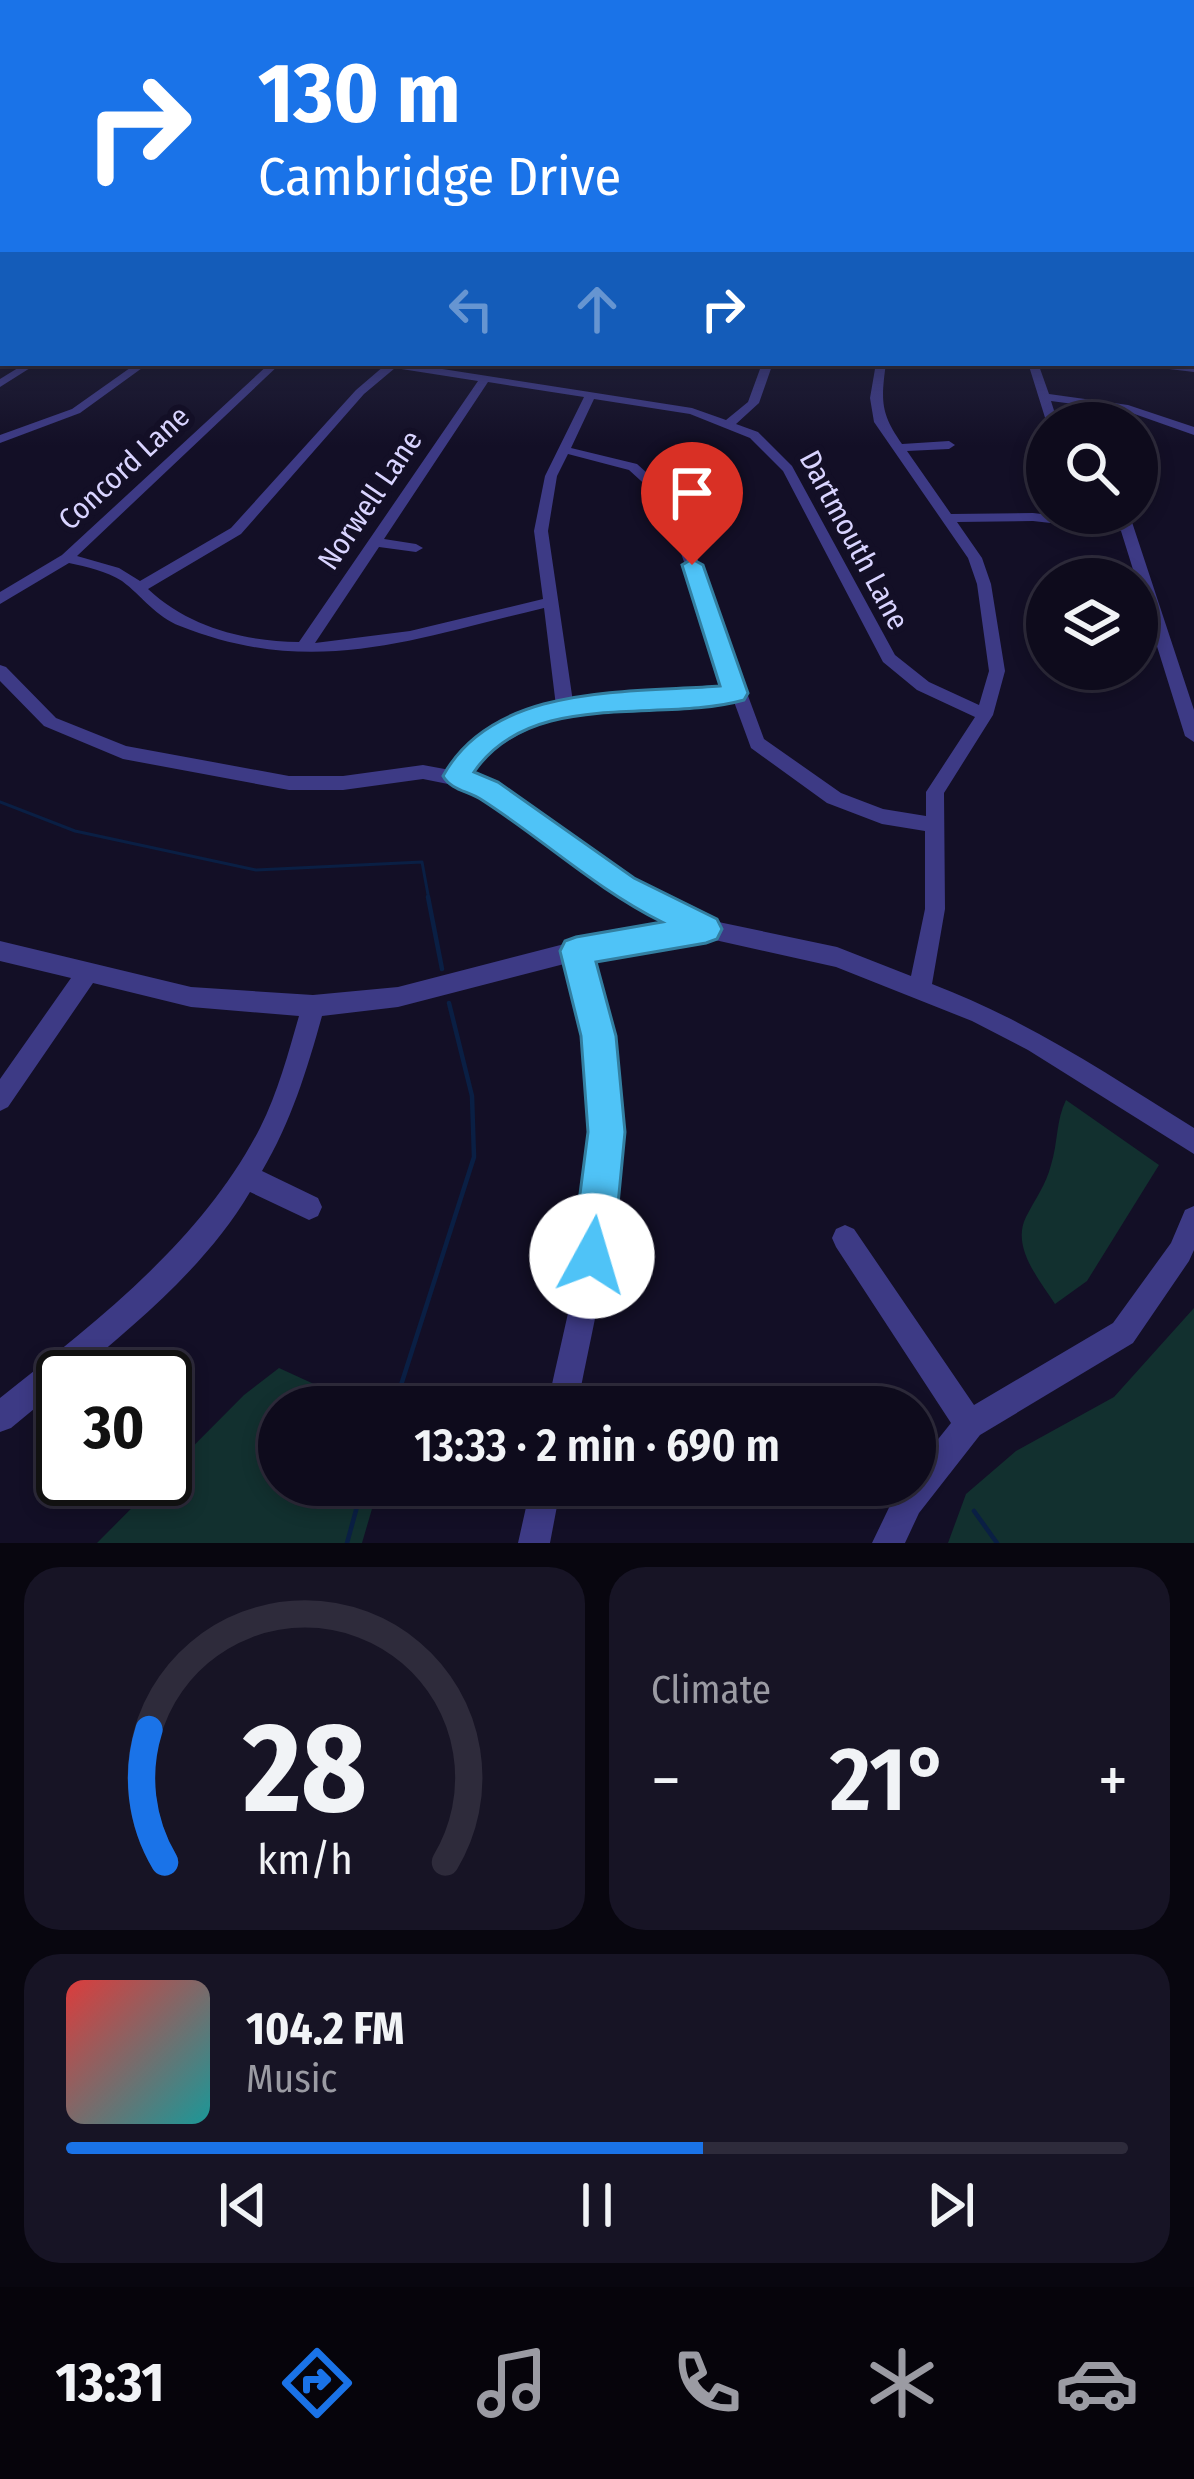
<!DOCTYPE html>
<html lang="en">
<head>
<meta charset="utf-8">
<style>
	:root { --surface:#0e0b1c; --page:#171425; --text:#f1f3f6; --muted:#9b9ba3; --line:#2e2b3b; --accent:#1a73e8 }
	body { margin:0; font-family:"Fira Sans Condensed",sans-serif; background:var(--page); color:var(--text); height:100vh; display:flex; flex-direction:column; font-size:45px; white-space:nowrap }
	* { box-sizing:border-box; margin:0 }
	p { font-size:39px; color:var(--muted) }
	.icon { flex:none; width:66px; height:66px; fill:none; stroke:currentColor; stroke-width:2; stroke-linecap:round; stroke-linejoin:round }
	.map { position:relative; height:1543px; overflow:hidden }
	.details { display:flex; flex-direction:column; gap:24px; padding:24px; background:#08060f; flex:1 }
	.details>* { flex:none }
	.hud { position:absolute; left:0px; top:0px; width:1194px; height:366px; box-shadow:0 6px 18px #0003,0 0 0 3px var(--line); background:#1a73e8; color:#fff; overflow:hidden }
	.controls { position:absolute; left:1026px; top:402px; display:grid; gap:24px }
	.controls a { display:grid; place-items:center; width:132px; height:132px; border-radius:50%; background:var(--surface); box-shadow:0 6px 18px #0003,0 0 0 3px var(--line); font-size:60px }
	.speed { position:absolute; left:36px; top:1350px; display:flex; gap:24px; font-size:60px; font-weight:700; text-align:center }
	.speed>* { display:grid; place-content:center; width:156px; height:156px; border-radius:50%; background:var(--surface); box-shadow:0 6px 18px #0003,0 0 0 3px var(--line); line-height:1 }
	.speed .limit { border:6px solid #111; border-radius:18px; background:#fff; color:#111 }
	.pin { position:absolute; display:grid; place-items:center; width:102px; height:102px; color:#fff; margin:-123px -51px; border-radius:50% 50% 50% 0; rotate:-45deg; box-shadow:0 0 12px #0007 }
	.pin .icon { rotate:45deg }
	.me { position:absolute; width:132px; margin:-66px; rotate:6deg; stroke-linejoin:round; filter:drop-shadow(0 0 9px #0008) }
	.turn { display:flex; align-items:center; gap:42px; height:252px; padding:0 60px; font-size:54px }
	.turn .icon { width:156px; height:156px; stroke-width:2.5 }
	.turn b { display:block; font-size:84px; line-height:102px }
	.lanes { display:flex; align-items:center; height:114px; padding:0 60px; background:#0003; justify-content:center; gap:60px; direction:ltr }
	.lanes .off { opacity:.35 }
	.big { font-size:90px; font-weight:600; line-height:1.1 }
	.details .tile { flex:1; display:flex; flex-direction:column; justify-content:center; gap:18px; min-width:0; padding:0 42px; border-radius:36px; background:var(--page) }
	.details .dial { align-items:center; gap:0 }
	.dial svg { height:312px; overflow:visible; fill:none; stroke:var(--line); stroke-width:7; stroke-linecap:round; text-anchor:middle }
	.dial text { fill:var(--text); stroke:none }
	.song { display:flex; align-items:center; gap:36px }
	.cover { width:144px; height:144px; border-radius:18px; background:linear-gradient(135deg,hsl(0 70% 55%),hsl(180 70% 35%)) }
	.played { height:12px; border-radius:6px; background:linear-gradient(90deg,var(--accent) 60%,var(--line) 60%) }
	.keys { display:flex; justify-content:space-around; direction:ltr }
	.heat { display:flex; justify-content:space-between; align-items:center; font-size:66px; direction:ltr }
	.details .tiles { flex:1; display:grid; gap:24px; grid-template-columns:1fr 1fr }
	.tile:last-child { grid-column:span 2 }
	.trip { position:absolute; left:258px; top:1386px; width:678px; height:120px; border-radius:60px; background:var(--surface); box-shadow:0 6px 18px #0003,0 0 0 3px var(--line); font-weight:600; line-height:120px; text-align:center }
	.dock { display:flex; height:192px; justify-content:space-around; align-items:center; background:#06040b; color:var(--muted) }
	.dock .icon { width:84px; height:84px }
	.dock .current { color:var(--accent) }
	.dock b { font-size:54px; color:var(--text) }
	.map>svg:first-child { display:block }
	.green { fill:#12302f }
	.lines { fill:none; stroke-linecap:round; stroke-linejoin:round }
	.stream-far1 { stroke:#0a1f44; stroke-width:3 }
	.stream { stroke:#0a1f44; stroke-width:4.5 }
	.minor { fill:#3d3a85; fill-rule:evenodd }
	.route { fill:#4fc3f7; stroke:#337fa1; stroke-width:3 }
	.labels { text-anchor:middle; stroke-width:12; stroke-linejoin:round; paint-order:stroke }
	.far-street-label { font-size:30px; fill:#d9d4ff; stroke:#130f26 }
</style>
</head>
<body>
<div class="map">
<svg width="1194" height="1543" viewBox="0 0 1194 1543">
	<rect width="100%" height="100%" fill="#130f26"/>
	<path class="green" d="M1066,1100L1159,1165L1087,1281L1055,1304C1039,1279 1011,1247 1026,1217C1035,1199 1046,1185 1051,1165C1058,1143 1056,1120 1066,1100Z
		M1194,1308V1543H948L966,1494L1016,1451L1114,1397Z
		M279,1368L364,1407H279V1485H379L362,1543H97L244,1395Z"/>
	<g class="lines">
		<path class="stream-far1" d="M0,802L75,831L256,870L422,862L429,900"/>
		<path class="stream" d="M428,897L442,969
			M394,1407L474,1157L472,1096L449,1003
			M974,1511L997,1543
			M347,1543L363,1485"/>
		<path class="minor" d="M0,230H3V232H0Z
			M1191,230H1194V233H1191Z
			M3,249V256L0,257V250Z
			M1191,266L1194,267V276L1191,275Z
			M3,312V319L0,320V313Z
			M26,363H38L0,387V379Z
			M137,363H149L80,413L0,443V435L72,409Z
			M270,363H281L77,556L119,568L140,581L231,528L356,390L384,366L379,363H404L692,408L726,420L748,402L760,369L733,363H773L759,403L736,424L758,432L792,466L895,655L929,682L979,705L989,671L977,584L968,558L874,422L870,398L876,363H886C881,400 880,413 902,444L949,441L955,445L949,449L907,451L951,514L1033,513L1118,523L1115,513H1129L1194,710V742L1185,736L1121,531L1033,521L957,522L982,558L991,584L1005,671L993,715L944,793L945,909L932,984C1029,1021 1106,1073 1194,1128V1154L1028,1050L972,1021L836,967L706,938L589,958C602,1006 614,1054 618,1104C624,1206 596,1308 577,1407H547C568,1309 597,1208 594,1107C592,1058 580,1010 568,963L398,1007L322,1016C307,1070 291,1122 262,1171L318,1198L322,1207L318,1216L309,1220L250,1192C207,1265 137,1323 72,1377H63V1385L11,1428L0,1432V1398C97,1321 202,1241 260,1128C278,1092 288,1054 299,1016L191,1007L93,983L8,1107L0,1111V1079L71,978L0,961V941L191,987L313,995L398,987L576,941L677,925L616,894L468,788L423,779L343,790H289L123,759L44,726L0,681V665L6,667L56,718L126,746L289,776H343L423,765L450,770C480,738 512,716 556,706L544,608C413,639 313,679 180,626C156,617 142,596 122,581C106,571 87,567 69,563L0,604V592L62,555ZM395,368L478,381L299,642C244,641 190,628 148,589L241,534L364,394ZM488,382L584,397L545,476L534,531L543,599L410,631L315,643L379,547L416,552L423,548L416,544L384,539ZM594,399L690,414L750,438L783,471L883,662L917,690L975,717L926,792V816L883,809L841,793L764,739L675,498L637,464L571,448ZM568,454L629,470L662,500L729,688L621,694L573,702L548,531L557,476ZM733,699L751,748L827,803L882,824L925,831V909L911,976L837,947L709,920L630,882L479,777L469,774C537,698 638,704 733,699Z
			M1028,363H1038L1049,394L1128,405L1194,427V435L1126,411L1051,401L1058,423L1047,424Z
			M1139,363L1194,366V372L1144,366Z
			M1194,1206V1250L1189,1261L1133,1343L980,1435L919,1513L905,1543H872L897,1491L902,1485H915V1468L951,1423L836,1247L832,1238L836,1229L845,1225L854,1229L974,1405L1113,1323L1171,1243L1185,1210Z
			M531,1485H561L550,1543H518Z"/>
	</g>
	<linearGradient id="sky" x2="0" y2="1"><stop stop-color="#0a0815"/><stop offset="0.52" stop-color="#333752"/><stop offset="1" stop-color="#333752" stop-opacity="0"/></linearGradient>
	<rect width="1194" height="446" fill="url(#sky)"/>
	<path class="route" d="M692,559L703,565L748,693L744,700C660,724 532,687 474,772L498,782L634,878L717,919L722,929L717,939L706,943L596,962L616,1036L625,1132L613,1256L607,1271L592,1277L578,1271L572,1256L588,1132L581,1036L560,951L565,941L576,937L662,922C596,889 544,840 482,800C468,791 451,790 443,776C494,683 629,693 720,686L682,565Z"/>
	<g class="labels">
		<g class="far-street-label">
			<text transform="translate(124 468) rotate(-43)" y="10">Concord Lane</text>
			<text transform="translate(370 500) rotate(-56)" y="10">Norwell Lane</text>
			<text transform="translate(854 540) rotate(62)" y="10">Dartmouth Lane</text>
		</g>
	</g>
</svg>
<div class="controls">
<a><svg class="icon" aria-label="search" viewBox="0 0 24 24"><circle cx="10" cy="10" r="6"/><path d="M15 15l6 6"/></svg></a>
<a><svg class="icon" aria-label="layers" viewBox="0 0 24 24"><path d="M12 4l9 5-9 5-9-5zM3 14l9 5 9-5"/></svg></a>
</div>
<div class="speed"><div class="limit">30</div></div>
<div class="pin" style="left:692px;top:565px;background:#d93025"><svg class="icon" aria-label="arrive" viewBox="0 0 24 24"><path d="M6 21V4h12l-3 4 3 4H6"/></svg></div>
<svg class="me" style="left:592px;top:1256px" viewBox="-20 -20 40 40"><circle r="19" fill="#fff"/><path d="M0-13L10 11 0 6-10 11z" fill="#4fc3f7"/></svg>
<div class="trip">13:33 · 2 min · 690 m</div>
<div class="hud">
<div class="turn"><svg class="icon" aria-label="right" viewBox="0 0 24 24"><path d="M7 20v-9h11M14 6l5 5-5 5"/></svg><div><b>130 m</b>Cambridge Drive</div></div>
<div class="lanes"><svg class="icon off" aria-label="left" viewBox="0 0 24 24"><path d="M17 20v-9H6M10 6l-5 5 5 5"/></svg><svg class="icon off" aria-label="ahead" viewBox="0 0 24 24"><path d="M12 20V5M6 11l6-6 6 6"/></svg><svg class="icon" aria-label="right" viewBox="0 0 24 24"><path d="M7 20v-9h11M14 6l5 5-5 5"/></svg></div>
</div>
</div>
<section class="details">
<div class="tiles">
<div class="tile dial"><svg viewBox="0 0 100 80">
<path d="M14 69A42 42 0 1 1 86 69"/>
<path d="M14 69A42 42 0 0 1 10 35" stroke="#1a73e8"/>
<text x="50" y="56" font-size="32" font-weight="700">28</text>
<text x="50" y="72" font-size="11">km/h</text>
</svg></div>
<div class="tile"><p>Climate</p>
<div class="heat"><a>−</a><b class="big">21°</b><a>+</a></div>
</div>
<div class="tile">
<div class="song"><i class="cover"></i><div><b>104.2 FM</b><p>Music</p></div></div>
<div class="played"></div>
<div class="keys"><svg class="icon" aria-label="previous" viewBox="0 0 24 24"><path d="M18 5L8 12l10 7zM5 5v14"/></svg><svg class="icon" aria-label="pause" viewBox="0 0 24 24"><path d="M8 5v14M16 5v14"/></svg><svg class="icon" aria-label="next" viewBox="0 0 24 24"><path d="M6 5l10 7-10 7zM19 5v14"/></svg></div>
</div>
</div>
</section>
<nav class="dock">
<b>13:31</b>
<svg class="icon current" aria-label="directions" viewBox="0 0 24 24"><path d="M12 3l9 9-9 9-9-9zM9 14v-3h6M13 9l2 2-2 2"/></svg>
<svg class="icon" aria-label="music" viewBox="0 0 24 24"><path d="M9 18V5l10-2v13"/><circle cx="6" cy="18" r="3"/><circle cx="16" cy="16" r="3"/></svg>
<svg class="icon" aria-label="phone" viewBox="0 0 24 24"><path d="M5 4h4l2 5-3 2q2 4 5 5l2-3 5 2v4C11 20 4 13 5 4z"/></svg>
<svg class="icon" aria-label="climate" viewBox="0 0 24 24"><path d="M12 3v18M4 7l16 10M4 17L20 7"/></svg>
<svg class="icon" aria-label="car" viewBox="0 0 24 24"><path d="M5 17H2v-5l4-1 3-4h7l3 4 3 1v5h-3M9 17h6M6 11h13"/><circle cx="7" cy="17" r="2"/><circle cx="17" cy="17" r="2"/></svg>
</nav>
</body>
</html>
